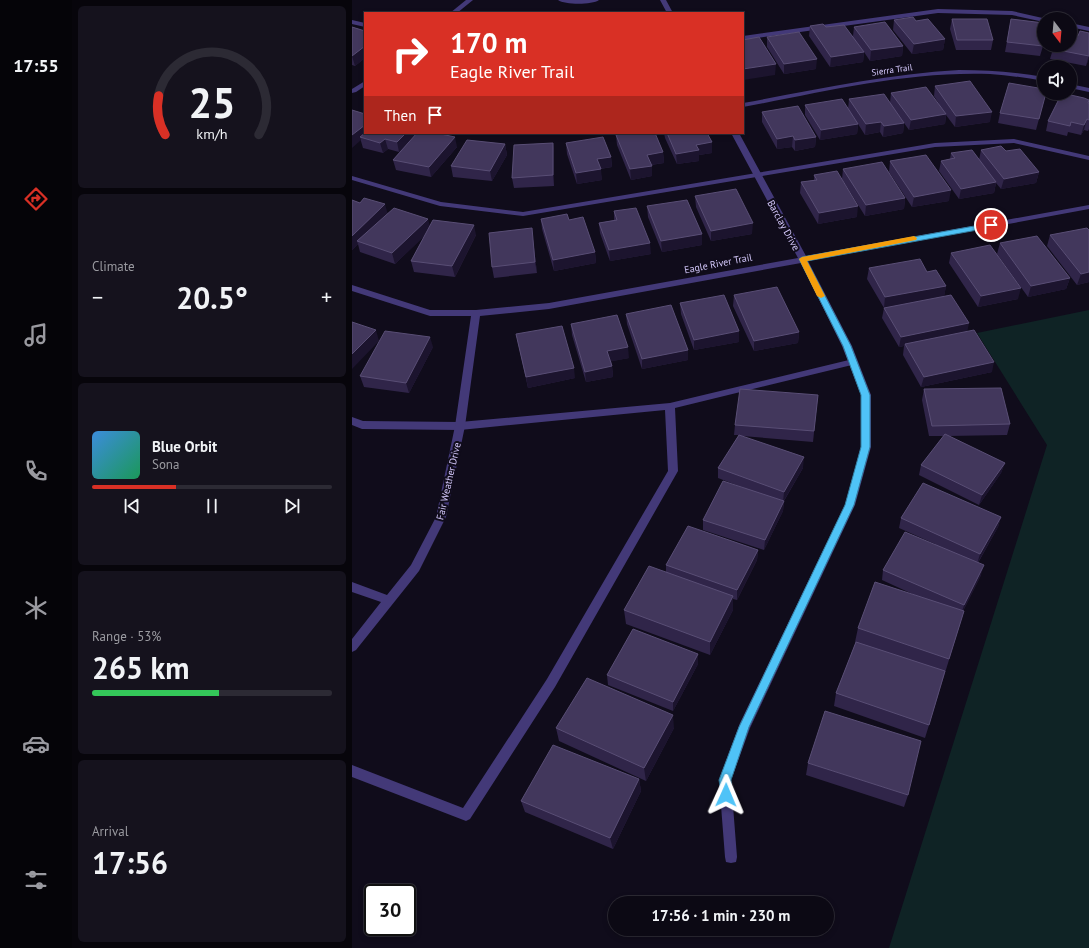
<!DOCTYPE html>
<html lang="en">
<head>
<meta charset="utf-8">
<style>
	:root { --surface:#0c0914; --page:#15121d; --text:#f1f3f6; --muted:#9a9aa0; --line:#2c2a34; --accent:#d93025 }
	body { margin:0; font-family:"PT Sans",sans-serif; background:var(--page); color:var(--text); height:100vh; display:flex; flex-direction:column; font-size:15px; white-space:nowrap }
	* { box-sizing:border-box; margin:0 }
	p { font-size:13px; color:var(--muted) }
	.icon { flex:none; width:22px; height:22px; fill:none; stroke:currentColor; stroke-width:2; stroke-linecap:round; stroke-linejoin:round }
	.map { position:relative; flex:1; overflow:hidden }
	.details { display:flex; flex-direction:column; gap:6px; padding:6px; background:#07050b; width:280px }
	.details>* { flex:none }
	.guide { position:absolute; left:12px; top:12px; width:380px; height:122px; border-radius:0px; box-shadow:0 2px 6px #0003,0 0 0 1px var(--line); background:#d93025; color:#fff; overflow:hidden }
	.needle { width:26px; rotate:164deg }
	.fabs { position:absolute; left:685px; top:12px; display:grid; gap:8px }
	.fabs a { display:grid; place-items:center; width:40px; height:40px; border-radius:50%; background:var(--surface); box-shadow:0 2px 6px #0003,0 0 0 1px var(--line); font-size:20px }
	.speed { position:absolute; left:12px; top:884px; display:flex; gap:8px; font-size:20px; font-weight:700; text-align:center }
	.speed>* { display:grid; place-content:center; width:52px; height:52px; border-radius:50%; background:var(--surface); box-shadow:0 2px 6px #0003,0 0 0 1px var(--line); line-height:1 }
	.speed .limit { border:2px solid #111; border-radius:6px; background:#fff; color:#111 }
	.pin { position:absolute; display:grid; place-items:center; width:34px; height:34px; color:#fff; margin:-17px; border:2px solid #fff; border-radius:50%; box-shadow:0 1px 4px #0007 }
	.me { position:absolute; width:44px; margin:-22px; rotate:1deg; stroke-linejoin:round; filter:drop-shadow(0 0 3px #0008) }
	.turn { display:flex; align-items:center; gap:14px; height:84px; padding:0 20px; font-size:18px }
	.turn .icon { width:52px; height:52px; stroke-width:2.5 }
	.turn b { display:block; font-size:28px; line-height:34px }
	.then { display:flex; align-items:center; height:38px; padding:0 20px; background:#0003; gap:8px; font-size:15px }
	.big { font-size:30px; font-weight:700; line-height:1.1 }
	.details .card { flex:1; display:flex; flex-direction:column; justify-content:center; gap:6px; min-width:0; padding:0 14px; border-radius:6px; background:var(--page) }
	.details .dial { align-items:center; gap:0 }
	.dial svg { height:104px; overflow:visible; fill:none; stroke:var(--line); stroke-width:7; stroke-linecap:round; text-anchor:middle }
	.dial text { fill:var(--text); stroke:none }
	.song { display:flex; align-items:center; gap:12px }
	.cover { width:48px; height:48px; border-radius:6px; background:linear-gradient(135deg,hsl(210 70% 55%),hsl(150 70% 35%)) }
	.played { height:4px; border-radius:2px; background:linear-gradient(90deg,var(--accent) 35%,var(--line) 35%) }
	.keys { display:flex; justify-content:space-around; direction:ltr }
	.heat { display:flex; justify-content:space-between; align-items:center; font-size:22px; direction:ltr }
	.charge { height:6px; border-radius:3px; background:linear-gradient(90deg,#34c759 53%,var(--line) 0) }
	.trip { position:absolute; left:256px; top:896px; width:226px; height:40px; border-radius:20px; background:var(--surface); box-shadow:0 2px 6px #0003,0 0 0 1px var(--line); font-weight:700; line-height:40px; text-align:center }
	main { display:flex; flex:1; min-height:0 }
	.menu { display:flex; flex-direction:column; width:72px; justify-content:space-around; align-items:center; background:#050408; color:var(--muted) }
	.menu .icon { width:28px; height:28px }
	.menu .current { color:var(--accent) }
	.menu b { font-size:18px; color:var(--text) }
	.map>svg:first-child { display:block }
	.green { fill:#0f2325 }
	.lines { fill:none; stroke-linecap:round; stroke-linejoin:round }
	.lane { fill:#433978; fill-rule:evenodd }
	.street { fill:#433978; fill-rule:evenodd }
	.wall { fill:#302549 }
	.shaded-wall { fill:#1c142e }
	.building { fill:#42375c; stroke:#594e75 }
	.route { fill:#4fc3f7; stroke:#337fa1 }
	.slow { fill:#f59e0b }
	.labels { text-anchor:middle; stroke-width:4; stroke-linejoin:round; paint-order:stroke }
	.far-street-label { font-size:9px; fill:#d5c9fc; stroke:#100c1b }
	.street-label { font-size:10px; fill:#d5c9fc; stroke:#100c1b }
</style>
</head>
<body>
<main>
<nav class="menu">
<b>17:55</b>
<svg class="icon current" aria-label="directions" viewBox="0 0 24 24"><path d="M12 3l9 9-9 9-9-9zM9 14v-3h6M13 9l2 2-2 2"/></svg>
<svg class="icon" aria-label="music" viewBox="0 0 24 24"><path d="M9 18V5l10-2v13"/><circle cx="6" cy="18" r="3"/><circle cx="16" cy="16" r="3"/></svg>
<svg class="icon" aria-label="phone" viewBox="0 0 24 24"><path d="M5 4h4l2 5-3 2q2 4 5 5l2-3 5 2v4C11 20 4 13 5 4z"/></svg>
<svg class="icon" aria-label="climate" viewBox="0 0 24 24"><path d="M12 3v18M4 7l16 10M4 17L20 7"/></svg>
<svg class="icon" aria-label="car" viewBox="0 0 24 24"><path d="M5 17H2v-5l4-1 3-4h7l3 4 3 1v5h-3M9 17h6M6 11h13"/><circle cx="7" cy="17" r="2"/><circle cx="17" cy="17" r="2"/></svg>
<svg class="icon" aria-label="filters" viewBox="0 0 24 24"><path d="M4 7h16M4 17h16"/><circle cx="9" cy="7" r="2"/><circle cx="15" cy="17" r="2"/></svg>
</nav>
<section class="details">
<div class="card dial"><svg viewBox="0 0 100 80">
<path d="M14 69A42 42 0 1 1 86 69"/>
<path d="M14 69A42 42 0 0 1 9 39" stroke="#d93025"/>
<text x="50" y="56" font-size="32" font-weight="700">25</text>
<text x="50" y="72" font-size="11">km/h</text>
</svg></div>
<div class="card"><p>Climate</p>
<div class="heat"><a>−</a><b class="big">20.5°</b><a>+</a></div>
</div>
<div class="card">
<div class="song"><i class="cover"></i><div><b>Blue Orbit</b><p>Sona</p></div></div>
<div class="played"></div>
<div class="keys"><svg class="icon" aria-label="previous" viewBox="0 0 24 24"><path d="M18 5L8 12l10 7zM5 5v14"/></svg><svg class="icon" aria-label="pause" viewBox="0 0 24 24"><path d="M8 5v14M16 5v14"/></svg><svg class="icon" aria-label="next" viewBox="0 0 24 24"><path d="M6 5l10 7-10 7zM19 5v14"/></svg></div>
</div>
<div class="card"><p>Range · 53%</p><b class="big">265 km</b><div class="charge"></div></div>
<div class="card"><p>Arrival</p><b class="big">17:56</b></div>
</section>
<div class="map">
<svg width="737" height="948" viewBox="0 0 737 948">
	<rect width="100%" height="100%" fill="#100c1b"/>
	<path class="green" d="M737,310V948H537L695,445L625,333Z"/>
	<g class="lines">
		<path class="lane" d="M586,9L660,11L695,19H692V22L660,15L586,13L391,40V36Z
			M0,20L13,23V27L0,24Z
			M718,23L737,27V31L718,27Z
			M662,139L737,156V160L662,143L583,147L171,216L88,206L0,180V176L89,202L171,212L583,143Z
			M501,359L504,360L506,362L504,364L323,408L326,471L203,687L118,819L114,821L0,777V765L111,808L195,679L316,471L313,410L108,430L10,429L0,425V417L11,421L108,422L318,403Z"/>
		<path class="street" d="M114,0H121L105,13H98Z
			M206,0H247C240,5 213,5 206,0Z
			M308,0H314L321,13H315Z
			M607,70C636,70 663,72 692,77V81C674,78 656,75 638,74C554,71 472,92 391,107V103C463,90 534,74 607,70Z
			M13,81V86L4,92L0,93V89Z
			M718,84L737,88V92L718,88Z
			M379,133H387L454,256L737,205V209L456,261L500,346L519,395V447L503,505L398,728L379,780L385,857L384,862L379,863L374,862L373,857L367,780L388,723L493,505L509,447V395L490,346L449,263L197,309L128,316L113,426L94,517L67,571L4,650L0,652V639L29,602L0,592V582L35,595L59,565L84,517L103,426L119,316H78L0,291V285L78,310H124L197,303L446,258Z"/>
	</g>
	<path class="wall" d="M600,19L641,40L639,50H604L598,29Z
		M659,19L691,46L688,56L653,52Z
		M542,20L564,21L593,39L591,50L560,54L541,30Z
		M458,26L474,27L501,36L502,27L551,46L550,56L518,61L512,52L511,62L478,67L457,36Z
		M0,27L13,31V58L3,66L0,65Z
		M737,33V58L734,66L698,59L701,49Z
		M415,37L464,69L432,74L415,47Z
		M583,86L638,122L603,127L594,115L593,124L557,130L552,123L551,133L531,137L528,132L513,135L506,124L505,134L468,140L453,115V105L496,109L497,99L538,103L539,93L587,104L582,96Z
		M694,93L684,130L646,123L648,113Z
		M736,103H737V129L736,131L732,130L729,135L716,132L715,136L694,131L696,121Z
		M0,110L13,133H63V135L105,147L79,177L44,170L41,160L51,149L47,152L36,149L31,153L11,148Z
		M410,112L464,137L463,147L443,151L440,147L425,149L410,122Z
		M312,133H355L360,153L347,155V161L325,164L313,138Z
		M264,135L311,152L312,163L299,165L300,176L279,180L265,145Z
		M201,143L202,154V186L162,188L160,178Z
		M214,143L259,157L260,167L248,169L250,180L225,184L215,154Z
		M153,144L155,155L140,181L101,177L99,166Z
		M629,150L654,151L687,172L684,183L649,189L644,183L642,193L607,199L587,171L589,161L598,159L599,153L627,160Z
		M538,161L597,201L560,207L537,172Z
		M491,169L553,198L552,209L513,216L490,179Z
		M462,175L505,217L466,224L448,193L449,182L462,180Z
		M343,196L400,234L359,241L344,207Z
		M0,200L36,213L78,226L124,235L103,277L62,272L59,261L73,235L43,264L8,252L6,244L0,250Z
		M295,206L350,234V245L310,252L296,217Z
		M262,211L299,254L258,261L248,233L247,223L262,220Z
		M189,219L217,220L243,252L244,263L202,271L190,229Z
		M698,235L737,282L725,285L695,246Z
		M181,239L185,273L142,278L140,267Z
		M648,243L718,278L714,289L676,297L645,254Z
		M599,253L666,299L626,307L597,263Z
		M517,268L575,272L594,286L592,296L615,331L640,372L569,387L551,355L552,346L547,347L530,318L532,308L515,279Z
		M382,295L447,332L446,343L402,351L381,306Z
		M328,303L387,342L342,350L329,314Z
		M274,314L336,350V360L290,369L275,324Z
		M219,324L277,358L259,361L260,366L261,377L234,382L220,335Z
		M164,334L223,378L176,388Z
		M81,347L57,393L12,387L8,376Z
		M572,389L658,424L655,435L596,436L653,463L649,473L627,505L567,475L569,465L592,436H577L570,400Z
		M466,395L461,442L390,436L451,468L432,501L431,511L412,550L351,530V520L392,488L366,478V468L387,435H382L383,425Z
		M649,517L646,527L626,563L629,575L611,611H612L573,738L482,706L484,693L504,642H503L506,628L567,597L530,580L531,570L583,544L547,528L549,518Z
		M406,550L405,560L385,600L381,599V610L358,655L274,624L272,610L314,573V565Z
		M346,664L321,711L256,685L255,675Z
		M204,728H322L294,781L207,741Z
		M456,763L556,795L552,807L454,775Z
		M287,779L289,791L261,849L173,812L169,801Z"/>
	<path class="shaded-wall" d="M593,39L591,50L560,54L562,44Z
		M13,46V58L3,66L0,56Z
		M551,46L550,56L518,61L519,50Z
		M512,52L511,62L478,67L479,57Z
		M737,55V58L734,66Z
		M465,59L464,69L432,74V64Z
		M424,64L423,75L391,80V69Z
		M640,112L638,122L603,127L604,116Z
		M594,114L593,124L557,130L559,120Z
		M735,119L732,130L729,135L732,125Z
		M529,122L528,132L513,135L514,124Z
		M552,123L551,133L531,137L532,126Z
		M506,124L505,134L468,140L469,130Z
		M13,125V133H18L8,137L9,140L0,148V135Z
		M54,133H63L64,137L47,152L45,142Z
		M441,136L440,147L425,149V139Z
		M103,137L105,147L79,177L77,167Z
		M464,137L463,147L443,151V140Z
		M33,139L36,149L31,153L28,143Z
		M360,142V153L347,155V161L325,164L324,154L344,145Z
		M201,143L202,154V186L201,175Z
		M153,144L155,155L140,181L138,171Z
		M311,152L312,163L296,165L295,155Z
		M259,157L260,167L246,169L245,159Z
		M300,166V176L279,180L278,169Z
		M249,169L250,180L225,184L224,173Z
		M687,172L684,183L649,189L652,179Z
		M644,182L642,193L607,199L609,189Z
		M599,190L597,201L560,207L562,197Z
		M553,198L552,209L513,216L514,205Z
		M33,204L36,215L5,241L6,244L0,250V236Z
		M506,206L505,217L466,224L467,213Z
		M76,219L79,230L43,264L40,253Z
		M401,223L400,234L359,241V231Z
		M122,225L124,235L103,277L100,266Z
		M180,228L181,239L185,273L183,262Z
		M350,234V245L310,252L309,241Z
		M298,243L299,254L258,261L257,250Z
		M243,252L244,263L202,271L201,260Z
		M737,272V282L725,285L729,274Z
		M718,278L714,289L676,297L679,286Z
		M594,286L592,297L532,308L533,297Z
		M669,288L666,299L626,307L629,296Z
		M617,323L615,333L553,344L552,346L547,347L549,337Z
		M24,330L27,341L0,369V354Z
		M387,331V342L342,350V340Z
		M447,332L446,343L402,351V341Z
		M78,337L81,347L57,393L54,383Z
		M276,347L277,358L257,362L255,351Z
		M336,350V360L290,369V359Z
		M642,362L640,372L569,387L572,377Z
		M260,366L261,377L234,382L233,372Z
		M222,368L223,378L176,388L174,377Z
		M452,457L451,468L431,502L432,492Z
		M653,463L649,473L627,505L630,495Z
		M432,501L431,511L412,550L413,540Z
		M649,517L646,527L625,564L628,554Z
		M406,550L405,560L385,600V590Z
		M632,565L629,575L609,615L612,605Z
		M381,596V610L358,655V642Z
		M346,654V664L321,711V702Z
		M321,715L322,728L294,781L292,768Z
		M287,779L289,791L261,849L258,838Z"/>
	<path class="building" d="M561,17L564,21L576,19L593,39L562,44L542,20Z
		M600,19H635L641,40H605Z
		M659,19L692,23V34L691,46L655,42Z
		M533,22L551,46L519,50L502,27Z
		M471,24L474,27L492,25L512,52L479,57L458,26Z
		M0,27L13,31V46L0,56Z
		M728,31L737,33V56L701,49L703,45H718V34L726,36Z
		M447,32L465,59L432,64L415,37Z
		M407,37L424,64L391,69V40Z
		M618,81L640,112L604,116L583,86Z
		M657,83L692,89V93H694L687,119L648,113Z
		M574,87L594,114L559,120L539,93Z
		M710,93L732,98L737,100L736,103H737V120L735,119L732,125L719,122L718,126L696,121Z
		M532,94L552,123L532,126L529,122L514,124L497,99Z
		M490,99L506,124L469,130L453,105Z
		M446,106L464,137L443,140L441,136L425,139L410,112Z
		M0,110L13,114V125L0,135Z
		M13,133H54L45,142L33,139L28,143L8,137Z
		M65,133H84L103,137L77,167L41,160Z
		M274,133H303L311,152L295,155L300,166L278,169L264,135Z
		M315,133H355L360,142L344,145L347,150L324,154Z
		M251,137L259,157L245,159L249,169L224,173L214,143Z
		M115,140L153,144L138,171L99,166Z
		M201,143V175L160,178L162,145Z
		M649,146L654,151L668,149L687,172L652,179L629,150Z
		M620,150L644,182L609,189L589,161L603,158L599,153Z
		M574,155L599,190L562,197L538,161Z
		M530,162L553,198L514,205L491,169Z
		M485,171L506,206L467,213L449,182L465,180L462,175Z
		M384,189L401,223L359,231L343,196Z
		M12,198L33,204L0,236V200L8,203Z
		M335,200L350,234L309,241L295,206Z
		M42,208L76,219L40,253L5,241Z
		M284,208L298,243L257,250L247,223L265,220L262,211Z
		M215,214L217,220L231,217L243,252L201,260L189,219Z
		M81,220L122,225L100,266L59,261Z
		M180,228L183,262L140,267L137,233Z
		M735,228L737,230V272L729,274L698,235Z
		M685,236L718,278L679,286L648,243Z
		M638,245L669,288L629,296L599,253Z
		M568,259L575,272L584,270L594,286L533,297L517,268Z
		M425,287L447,332L402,341L382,295Z
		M372,295L387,331L342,340L328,303Z
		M599,295L617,323L549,337L532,308Z
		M319,305L336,350L290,359L274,314Z
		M265,315L276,347L255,351L260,366L233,372L219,324Z
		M0,322L24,330L0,354Z
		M210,326L222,368L174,377L164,334Z
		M622,330L642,362L572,377L553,344Z
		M33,331L78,337L54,383L8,376Z
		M649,388L658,424L580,426L572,389Z
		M388,389L466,395L462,431L383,425Z
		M593,434L653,463L630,495L569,465Z
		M387,435L452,457L432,492L366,468Z
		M371,481L432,501L413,540L351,520Z
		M571,483L649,517L628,554L549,518Z
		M336,526L406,550L385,590L314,565Z
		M553,532L632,565L612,605L531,570Z
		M297,566L381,596L358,642L272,610Z
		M523,582L612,611L597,659L506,628Z
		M281,629L346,654L321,702L255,675Z
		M504,642L593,671L577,725L484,693Z
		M235,678L321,715L292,768L204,728Z
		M473,711L569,741L556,795L456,763Z
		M201,745L287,779L258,838L169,801Z"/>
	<path class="route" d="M639,223L643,225L642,227L455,261L499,346L518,395V447L502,505L397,727L379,780L380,795L378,799L374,801L370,799L367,780L387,727L493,505L509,447V395L491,346L447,259L450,257Z"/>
	<path class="slow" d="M562,236L565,238L564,240L455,261L473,296L469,298L465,296L447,259L450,257Z"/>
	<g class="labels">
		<g class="far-street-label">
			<text transform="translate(540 70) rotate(-8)" y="3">Sierra Trail</text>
		</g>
		<g class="street-label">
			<text transform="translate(432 225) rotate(61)" y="4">Barclay Drive</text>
			<text transform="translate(366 263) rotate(-11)" y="4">Eagle River Trail</text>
			<text transform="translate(96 481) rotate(-77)" y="4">Fair Weather Drive</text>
		</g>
	</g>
</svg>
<div class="fabs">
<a><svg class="needle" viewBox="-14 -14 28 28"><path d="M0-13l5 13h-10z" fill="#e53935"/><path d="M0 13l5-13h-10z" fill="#9a9aa0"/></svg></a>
<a><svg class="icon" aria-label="sound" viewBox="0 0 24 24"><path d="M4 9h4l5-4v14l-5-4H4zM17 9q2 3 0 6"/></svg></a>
</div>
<div class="speed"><div class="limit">30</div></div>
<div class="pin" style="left:639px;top:225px;background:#d93025"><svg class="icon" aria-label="arrive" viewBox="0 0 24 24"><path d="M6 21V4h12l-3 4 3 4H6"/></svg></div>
<svg class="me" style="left:374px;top:795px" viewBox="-20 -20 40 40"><path d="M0-17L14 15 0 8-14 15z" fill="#4fc3f7" stroke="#fff" stroke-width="4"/></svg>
<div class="trip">17:56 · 1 min · 230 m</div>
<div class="guide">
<div class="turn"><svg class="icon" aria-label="right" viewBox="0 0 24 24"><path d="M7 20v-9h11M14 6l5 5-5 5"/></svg><div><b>170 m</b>Eagle River Trail</div></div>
<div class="then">Then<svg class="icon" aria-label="arrive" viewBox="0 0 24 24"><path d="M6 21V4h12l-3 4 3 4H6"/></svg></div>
</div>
</div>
</main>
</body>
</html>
